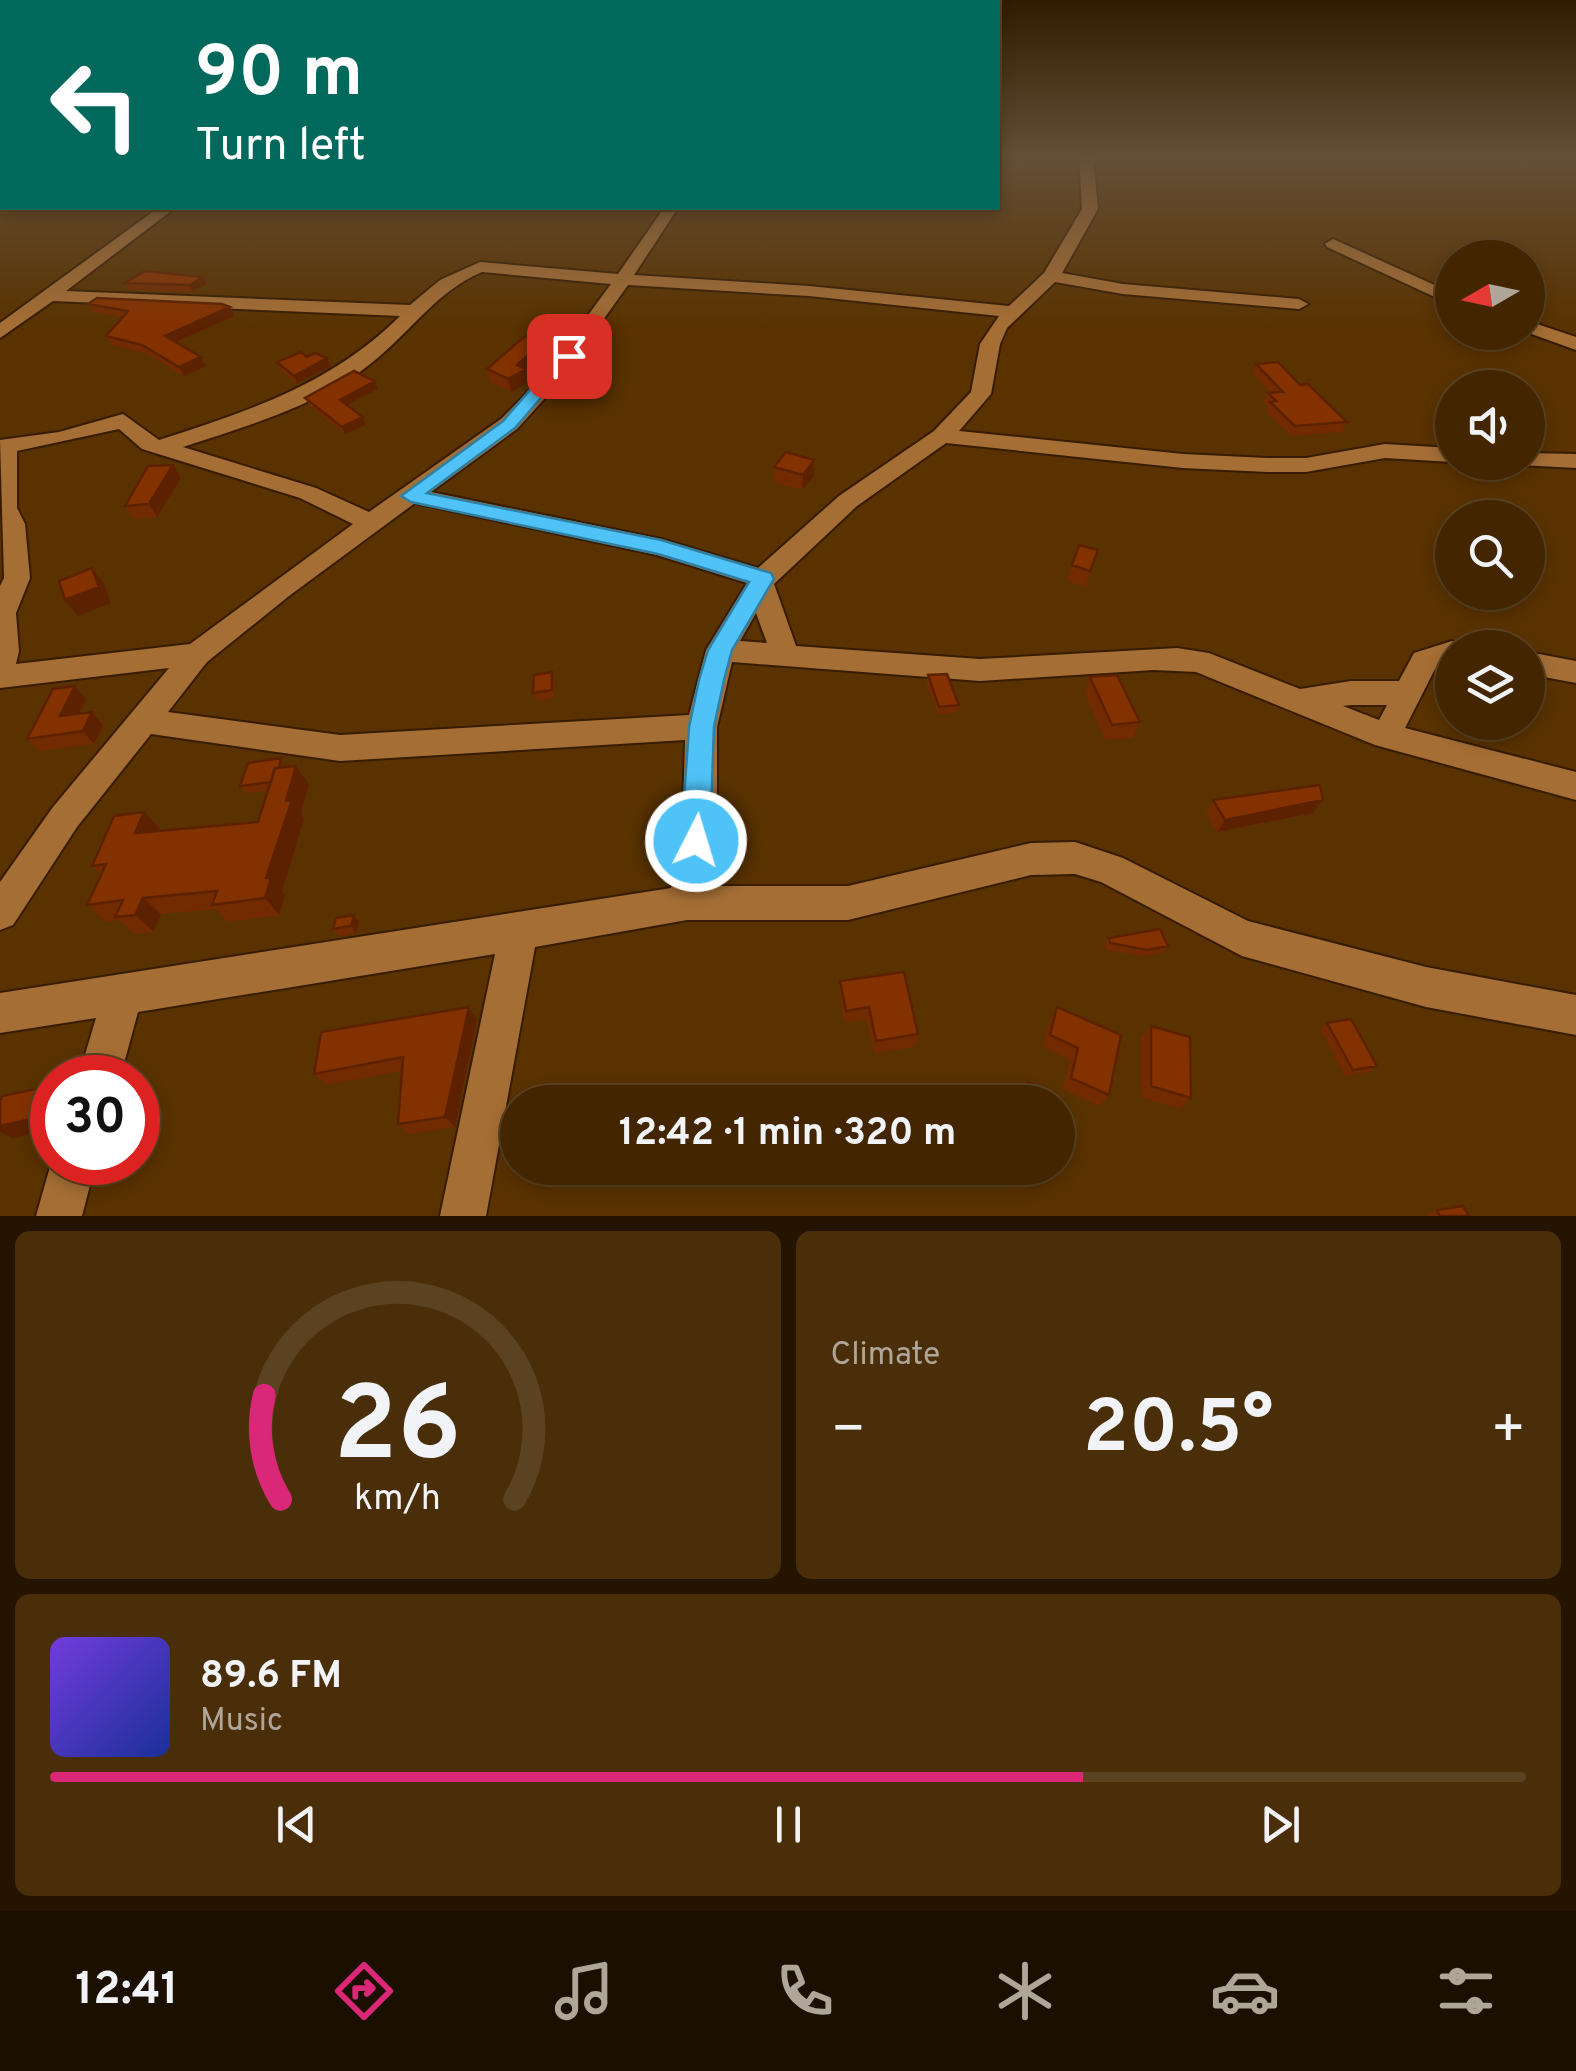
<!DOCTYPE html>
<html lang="en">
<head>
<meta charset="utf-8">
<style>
	:root { --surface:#432600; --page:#4a2e0a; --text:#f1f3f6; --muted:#afa599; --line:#5b4322; --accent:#db2777 }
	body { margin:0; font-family:Overpass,sans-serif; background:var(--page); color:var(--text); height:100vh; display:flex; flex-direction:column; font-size:38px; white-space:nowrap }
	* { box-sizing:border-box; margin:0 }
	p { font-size:32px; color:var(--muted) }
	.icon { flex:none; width:55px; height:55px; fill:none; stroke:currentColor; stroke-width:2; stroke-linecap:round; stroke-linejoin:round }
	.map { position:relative; height:1216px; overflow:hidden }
	.sheet { display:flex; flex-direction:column; gap:15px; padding:15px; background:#251500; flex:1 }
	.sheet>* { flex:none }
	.banner { position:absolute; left:0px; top:0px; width:1000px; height:210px; box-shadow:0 5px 15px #0003,0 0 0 2px var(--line); background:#00695c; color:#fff; overflow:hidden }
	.needle { width:65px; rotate:261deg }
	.buttons { position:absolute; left:1435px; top:240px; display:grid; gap:20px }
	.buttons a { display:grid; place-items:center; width:110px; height:110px; border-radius:50%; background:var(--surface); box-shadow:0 5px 15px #0003,0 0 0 2px var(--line); font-size:50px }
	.speed { position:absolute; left:30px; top:1055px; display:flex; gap:20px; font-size:50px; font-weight:700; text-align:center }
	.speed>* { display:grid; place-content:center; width:130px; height:130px; border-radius:50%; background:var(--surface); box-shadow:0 5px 15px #0003,0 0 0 2px var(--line); line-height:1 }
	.speed .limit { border:15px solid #d22; background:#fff; color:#111 }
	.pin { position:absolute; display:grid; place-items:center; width:85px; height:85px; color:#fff; margin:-42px; border-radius:20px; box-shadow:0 5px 15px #0006 }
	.me { position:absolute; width:110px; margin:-55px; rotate:5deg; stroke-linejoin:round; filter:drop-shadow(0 0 8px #0008) }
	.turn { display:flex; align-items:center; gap:35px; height:210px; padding:0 30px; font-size:45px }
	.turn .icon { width:130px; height:130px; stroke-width:2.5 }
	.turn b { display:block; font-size:70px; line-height:85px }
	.big { font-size:75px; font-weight:700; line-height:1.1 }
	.sheet .tile { flex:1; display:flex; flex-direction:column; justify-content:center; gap:15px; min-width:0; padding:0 35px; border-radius:15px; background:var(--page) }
	.sheet .dial { align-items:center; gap:0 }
	.dial svg { height:260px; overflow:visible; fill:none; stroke:var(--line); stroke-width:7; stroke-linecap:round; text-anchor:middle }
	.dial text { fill:var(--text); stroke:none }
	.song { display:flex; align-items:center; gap:30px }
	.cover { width:120px; height:120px; border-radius:15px; background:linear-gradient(135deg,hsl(260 70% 55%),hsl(230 70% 35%)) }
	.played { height:10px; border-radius:5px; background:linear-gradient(90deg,var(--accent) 70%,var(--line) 70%) }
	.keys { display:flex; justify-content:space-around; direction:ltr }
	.heat { display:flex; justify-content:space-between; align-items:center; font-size:55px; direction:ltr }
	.sheet .tiles { flex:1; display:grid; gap:15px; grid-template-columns:1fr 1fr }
	.tile:last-child { grid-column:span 2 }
	.trip { position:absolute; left:500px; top:1085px; width:575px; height:100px; border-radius:50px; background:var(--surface); box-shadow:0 5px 15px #0003,0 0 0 2px var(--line); font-weight:700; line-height:100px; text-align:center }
	.menu { display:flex; height:160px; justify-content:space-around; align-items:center; background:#1b0f00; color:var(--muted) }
	.menu .icon { width:70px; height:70px }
	.menu .on { color:var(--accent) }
	.menu b { font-size:45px; color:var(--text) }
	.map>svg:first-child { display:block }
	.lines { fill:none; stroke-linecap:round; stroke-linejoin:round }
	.minor-casing { stroke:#371c00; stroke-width:4 }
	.minor { fill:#a56e35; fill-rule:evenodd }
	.wall { fill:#722a00 }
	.shaded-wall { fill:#5c2200 }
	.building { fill:#843100; stroke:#5c2200; stroke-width:2.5 }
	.route { fill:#4fc3f7; stroke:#337fa1; stroke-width:2.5 }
</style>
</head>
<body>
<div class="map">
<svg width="1576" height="1216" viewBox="0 0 1576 1216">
	<rect width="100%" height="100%" fill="#593200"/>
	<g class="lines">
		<g class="minor-casing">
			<path id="minor" d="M1079,157H1093L1098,209L1062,273L1123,284L1299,299L1308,304L1299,309L1123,294L1055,282L1007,328L1000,344L991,394L959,431L1183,454L1267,458H1306L1385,444L1452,448V462L1385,458L1306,472H1267L1183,468L946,443L857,506L774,584L796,646L980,659L1177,648L1209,653L1300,689L1351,681H1399L1414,653L1452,641L1464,648H1452V663L1435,669L1405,728L1576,772V800L1375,745L1196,672L1154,670L980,681L732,662L717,727V810L707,886H848L1031,843L1075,842L1123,858L1248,921L1426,967L1576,995V1035L1426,1007L1242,956L1101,882L1075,874L1031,875L848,920H687L535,947L486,1216H440L495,954L138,1012L120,1078H78L96,1018L0,1033V993L671,888L683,810L685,740L340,761L151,734L77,827L13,925L0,930V882L53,807L169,668L0,688V586L4,578L0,440L59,432L123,414L159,440C249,411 332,384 400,316L53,301L0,338V323L158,208H175L66,291L410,305L440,280L480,262L618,274L664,208H678L634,275L809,286L1009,306L1044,273L1082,209ZM482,272L611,284L541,379L501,419L369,512L316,488L183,447C249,425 319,406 374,361C411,331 437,291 482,272ZM628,285L809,296L999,316L980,344L971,392L934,431L839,496L758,568L661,539L431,492L517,429L555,387ZM119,429L142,449L300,498L353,524L190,644L16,664L19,651L16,613L30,578L25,524L17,508V451ZM415,503L657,555L747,583L706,650L689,715L340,735L168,712L207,662L289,596ZM756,613L767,643L740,641ZM1351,705H1387L1379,720L1343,706Z
				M1333,239L1452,293V305L1327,247L1325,244Z
				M1528,321L1576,337V350L1526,332Z
				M1528,453L1576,454V468L1520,465L1528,462Z
				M1528,652L1576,661V683L1528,674Z
				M52,1160L96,1162L82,1216H36Z"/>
		</g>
		<use href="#minor" class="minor"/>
	</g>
	<path class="wall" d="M203,277L206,284L193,292L129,290L125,283Z
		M88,304L234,316L175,342L206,366L184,376L146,353L112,345L106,336L122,317L93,312Z
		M546,340L548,353L528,372L530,382L511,392L490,382L487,369Z
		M307,357L330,366L297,384L280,370L277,362Z
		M1256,364L1300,385L1347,422L1342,432L1291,436L1266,412L1268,407L1264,402L1268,393L1270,392L1252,373Z
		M378,389L347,405L366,425L345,434L309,405L305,398Z
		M814,460V476L802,490L774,482V467Z
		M173,465L181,478L157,517L133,519L125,506Z
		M1072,565L1093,566L1085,587L1067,581Z
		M552,672L554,680V698L536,701L533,693Z
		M928,675L959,705L957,712L938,715L926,683Z
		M1090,677L1140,722L1133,738L1105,740L1085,693Z
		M75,686L86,699L79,714L92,712L103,725L94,744L40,751L27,739Z
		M287,767L309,784L301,813L304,819L282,891L285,895L279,915L228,922L216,909L161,914L154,932L134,934L119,920L107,922L87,905L101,874L92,866L161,830L258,822L268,791L246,793L240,786Z
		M1213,800L1313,813L1217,832L1206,813Z
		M354,915L359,922L356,933L339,936L333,929Z
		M1109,938L1168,946L1163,953L1142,956L1106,950L1105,944Z
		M840,981L918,1034L915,1047L874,1053L867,1020L844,1023L839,994Z
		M1057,1007L1109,1095L1100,1106L1063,1089L1070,1060L1043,1047L1050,1020Z
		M477,1020L455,1127L408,1134L398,1124L402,1071L326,1085L314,1074Z
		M1327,1023L1377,1066L1369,1072L1345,1076L1320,1029Z
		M1151,1026L1191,1098L1180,1109L1141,1097V1038Z
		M1437,1210L1469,1216H1428L1427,1215Z"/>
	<path class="shaded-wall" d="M203,277L206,284L193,292L190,285Z
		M230,307L234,316L169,345L165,336Z
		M546,340L548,353L528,372L530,382L511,392L508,379L517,365Z
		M201,357L206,366L184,376L179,367Z
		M327,358L330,366L297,384L294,376Z
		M375,381L378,389L343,407L340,400Z
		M363,417L366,425L345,434L342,427Z
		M814,460V476L802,490L803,475Z
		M173,465L181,478L157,517L149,504Z
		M92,568L104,584L111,603L78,616L65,600Z
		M75,686L86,699L72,729L60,716Z
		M92,712L103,725L94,744L83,731Z
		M296,766L309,784L301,813L304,819L282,891L285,895L279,915L265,898L266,878Z
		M1323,800L1313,813L1217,832L1225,820Z
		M144,812L161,830L152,851L135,833Z
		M143,898L161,914L154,932L135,915Z
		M354,915L359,922L356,933L351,926Z
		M469,1007L477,1020L455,1127L445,1117Z
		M50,1086L52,1087V1130L12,1138L0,1132V1126Z"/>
	<path class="building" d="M145,271L203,277L190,285L125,283Z
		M97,298L222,304L230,307L165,336L201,357L179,367L142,345L106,336L128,311L88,304Z
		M525,336L546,340L517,365L527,369L508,379L487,369Z
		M301,352L307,357L315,353L327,358L294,376L277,362Z
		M1278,362L1300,385L1308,384L1347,422L1295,426L1270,402L1276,401L1268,393L1283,392L1256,364Z
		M354,371L375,381L340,400L363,417L342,427L305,398Z
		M786,452L814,460L803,475L774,467Z
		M173,465L149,504L125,506L148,466Z
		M1079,545L1098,550L1090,571L1072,565Z
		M92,568L99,587L65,600L59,581Z
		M552,672V690L533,693L534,675Z
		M947,674L959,705L939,707L928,675Z
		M1117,675L1140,722L1112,725L1090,677Z
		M75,686L60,716L92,712L83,731L27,739L53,689Z
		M281,758L279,768H275L271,782L240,786L248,763Z
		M296,766L286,801L292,800L266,878H271L265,898L212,905L217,891L143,898L135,915L115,917L123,900L87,905L106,864L92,866L114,816L144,812L135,833L258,822L275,768Z
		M1320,785L1323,800L1225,820L1213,800Z
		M354,915L351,926L333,929L336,918Z
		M1160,929L1168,946L1147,950L1110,943L1109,938Z
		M904,972L918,1034L876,1041L869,1007L846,1011L840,981Z
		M469,1007L445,1117L398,1124L403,1057L314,1074L321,1032Z
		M1057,1007L1121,1035L1109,1095L1071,1078L1078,1048L1050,1035Z
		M1351,1019L1377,1066L1353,1070L1327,1023Z
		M1151,1026L1190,1037L1191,1098L1151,1086Z
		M1028,1082L1063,1100L1058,1123V1102H1023Z
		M50,1086L40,1117L0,1126V1101L2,1096Z
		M1463,1206L1469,1216H1440L1437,1210Z"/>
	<linearGradient id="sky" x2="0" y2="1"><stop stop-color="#311c00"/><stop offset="0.48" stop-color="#644f37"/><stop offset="1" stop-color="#644f37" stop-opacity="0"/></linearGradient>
	<rect width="1576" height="327" fill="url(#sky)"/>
	<path class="route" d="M569,351L577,356L515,428L427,493L661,540L771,573L774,579L732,650L724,680L714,727L710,841L706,850L696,854L685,850L681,841L689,727L699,680L708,650L749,582L658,554L411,502L401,496L503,421L563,352Z"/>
</svg>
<div class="buttons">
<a><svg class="needle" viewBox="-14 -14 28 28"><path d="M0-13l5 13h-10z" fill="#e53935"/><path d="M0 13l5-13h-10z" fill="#afa599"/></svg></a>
<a><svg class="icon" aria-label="sound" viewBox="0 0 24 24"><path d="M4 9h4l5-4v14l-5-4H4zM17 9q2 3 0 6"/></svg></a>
<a><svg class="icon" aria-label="search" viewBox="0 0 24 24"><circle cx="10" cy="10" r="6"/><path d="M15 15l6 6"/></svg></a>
<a><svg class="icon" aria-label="layers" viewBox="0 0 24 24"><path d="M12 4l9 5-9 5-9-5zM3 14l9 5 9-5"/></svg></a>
</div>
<div class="speed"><div class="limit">30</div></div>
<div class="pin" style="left:569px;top:356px;background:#d93025"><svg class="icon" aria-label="arrive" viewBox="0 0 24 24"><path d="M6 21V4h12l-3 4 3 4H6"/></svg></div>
<svg class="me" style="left:696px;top:841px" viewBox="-20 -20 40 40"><circle r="17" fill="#4fc3f7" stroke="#fff" stroke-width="3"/><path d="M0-11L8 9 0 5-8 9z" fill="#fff"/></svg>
<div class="trip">12:42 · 1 min · 320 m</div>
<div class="banner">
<div class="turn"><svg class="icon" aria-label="left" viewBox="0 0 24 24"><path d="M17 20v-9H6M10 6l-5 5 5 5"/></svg><div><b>90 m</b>Turn left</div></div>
</div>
</div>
<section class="sheet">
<div class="tiles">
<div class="tile dial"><svg viewBox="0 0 100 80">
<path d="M14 69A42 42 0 1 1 86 69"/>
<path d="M14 69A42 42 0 0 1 9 37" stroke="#db2777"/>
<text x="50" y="56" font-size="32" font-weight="700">26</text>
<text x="50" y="72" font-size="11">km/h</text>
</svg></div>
<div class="tile"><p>Climate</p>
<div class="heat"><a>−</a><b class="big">20.5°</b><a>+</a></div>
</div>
<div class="tile">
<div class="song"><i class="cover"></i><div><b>89.6 FM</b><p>Music</p></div></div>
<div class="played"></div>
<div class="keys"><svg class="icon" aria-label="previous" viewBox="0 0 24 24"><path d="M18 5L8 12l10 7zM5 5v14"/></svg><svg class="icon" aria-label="pause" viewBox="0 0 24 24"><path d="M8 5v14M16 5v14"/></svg><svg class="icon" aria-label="next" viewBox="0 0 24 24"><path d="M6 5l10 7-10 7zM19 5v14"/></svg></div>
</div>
</div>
</section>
<nav class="menu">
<b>12:41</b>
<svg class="icon on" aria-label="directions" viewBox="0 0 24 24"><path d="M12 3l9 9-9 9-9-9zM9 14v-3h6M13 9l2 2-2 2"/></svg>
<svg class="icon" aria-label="music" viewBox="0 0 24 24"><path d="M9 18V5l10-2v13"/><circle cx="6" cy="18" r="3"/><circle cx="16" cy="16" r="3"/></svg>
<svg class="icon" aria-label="phone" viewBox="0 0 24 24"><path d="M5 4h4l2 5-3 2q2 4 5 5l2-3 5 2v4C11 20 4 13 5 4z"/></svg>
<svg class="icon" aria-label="climate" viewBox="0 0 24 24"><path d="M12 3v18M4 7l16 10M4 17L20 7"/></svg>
<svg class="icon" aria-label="car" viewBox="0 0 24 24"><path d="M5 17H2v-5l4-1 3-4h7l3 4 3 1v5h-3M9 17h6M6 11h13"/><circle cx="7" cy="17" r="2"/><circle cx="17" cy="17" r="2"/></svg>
<svg class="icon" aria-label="filters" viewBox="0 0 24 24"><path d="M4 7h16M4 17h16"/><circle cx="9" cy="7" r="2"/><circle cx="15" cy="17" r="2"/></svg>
</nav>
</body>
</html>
